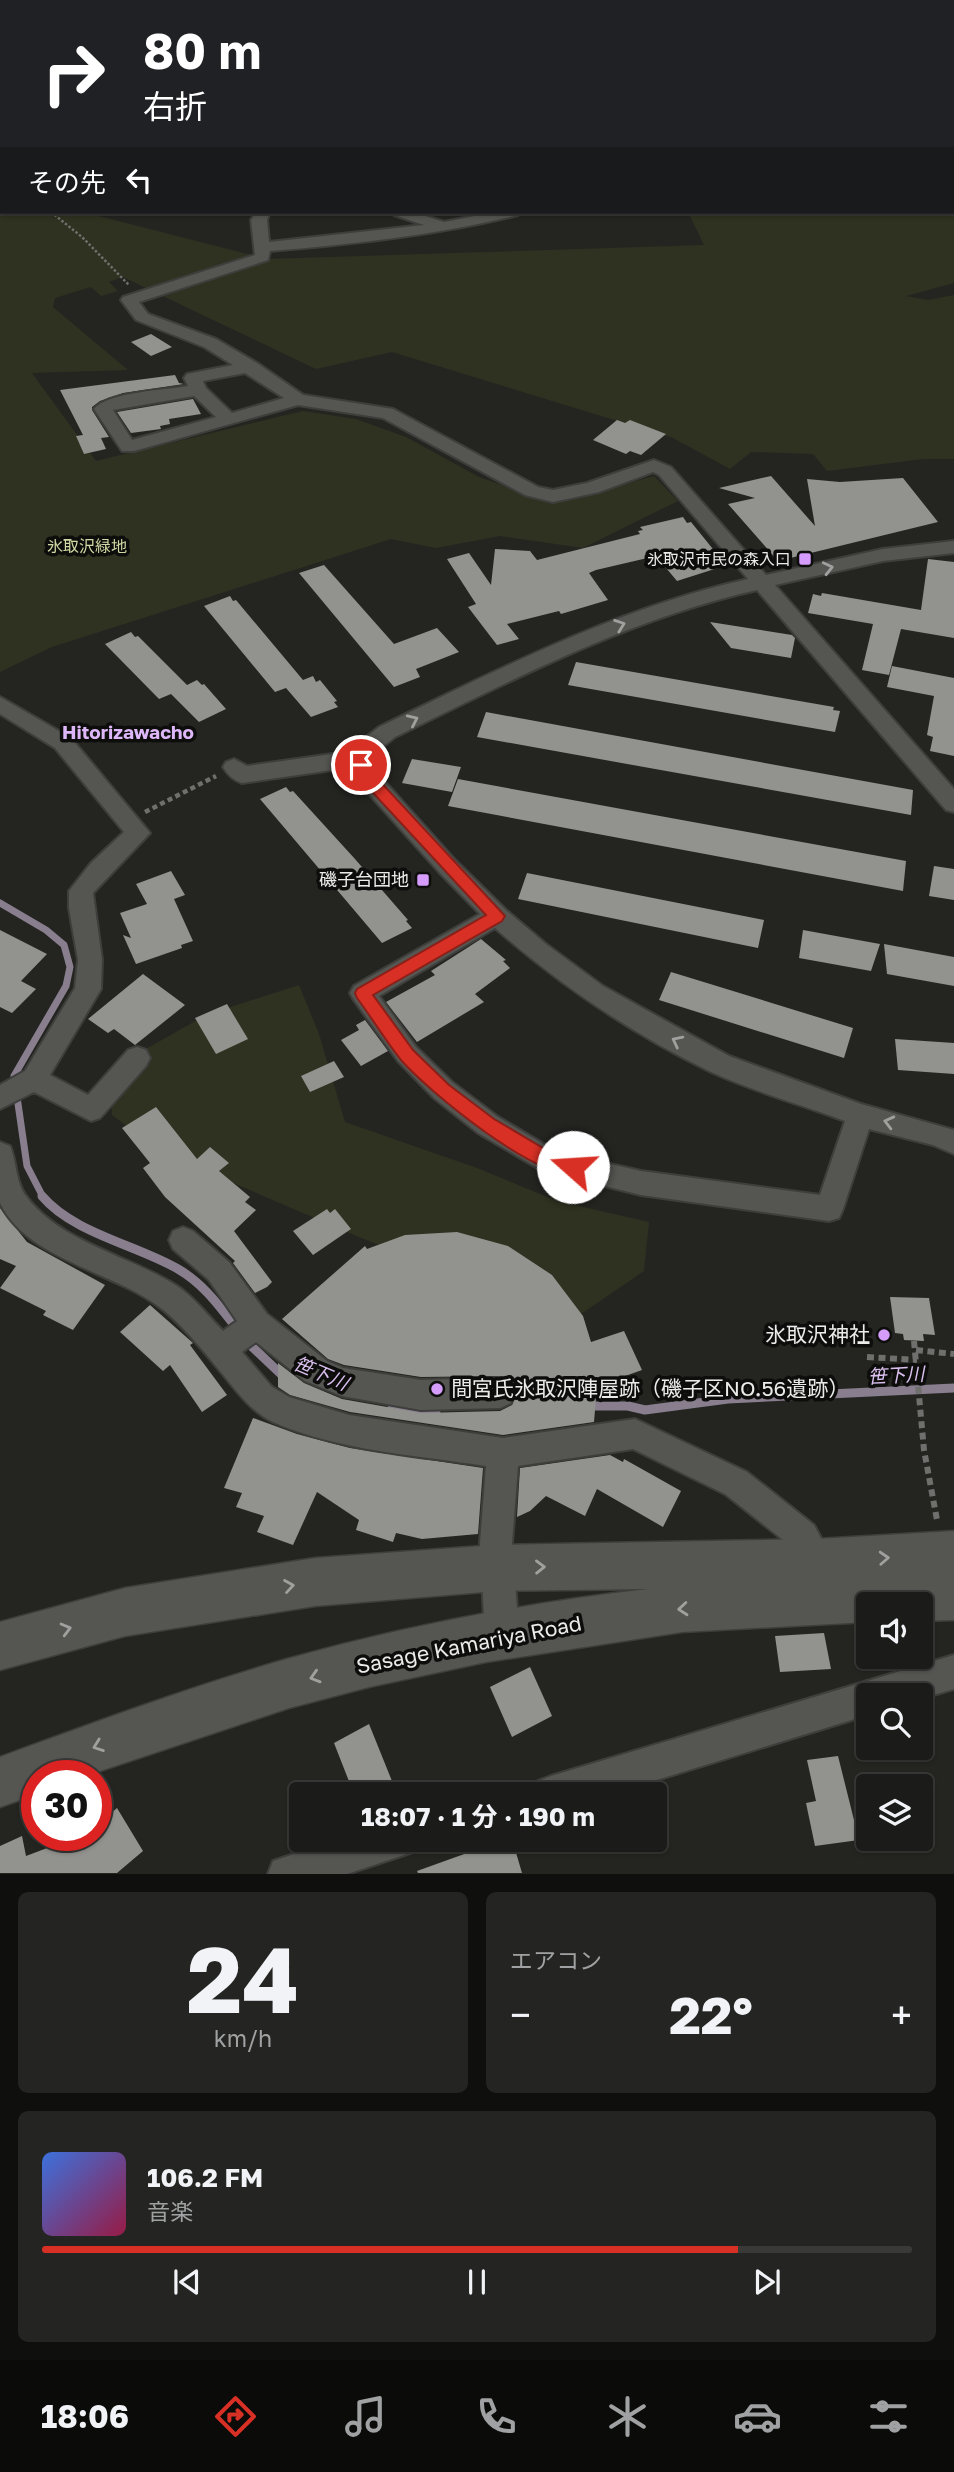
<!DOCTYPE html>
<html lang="ja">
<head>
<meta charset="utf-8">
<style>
	:root { --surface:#1b1c19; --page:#242522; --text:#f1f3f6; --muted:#a0a1a2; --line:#393a38; --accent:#d93025 }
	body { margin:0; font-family:"Golos Text","Noto Sans JP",sans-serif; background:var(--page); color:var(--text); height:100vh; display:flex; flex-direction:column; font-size:26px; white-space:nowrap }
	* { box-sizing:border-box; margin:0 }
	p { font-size:23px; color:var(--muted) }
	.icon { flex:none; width:38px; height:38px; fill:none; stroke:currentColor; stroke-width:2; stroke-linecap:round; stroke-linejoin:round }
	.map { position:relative; height:1874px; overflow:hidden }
	.side { display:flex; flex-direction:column; gap:18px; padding:18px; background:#0f0f0e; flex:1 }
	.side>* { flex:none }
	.guide { position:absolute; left:0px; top:0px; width:956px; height:214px; box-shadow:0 2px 5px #0004,0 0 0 2px var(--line); background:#202124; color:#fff; overflow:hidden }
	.controls { position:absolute; left:856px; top:1592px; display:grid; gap:14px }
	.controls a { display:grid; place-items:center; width:77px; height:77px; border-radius:7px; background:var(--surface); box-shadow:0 2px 5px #0004,0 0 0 2px var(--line); font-size:35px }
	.speed { position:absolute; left:21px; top:1760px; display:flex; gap:14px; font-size:35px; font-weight:700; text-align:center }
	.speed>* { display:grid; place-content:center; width:91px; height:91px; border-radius:50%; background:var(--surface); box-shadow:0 2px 5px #0004,0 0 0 2px var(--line); line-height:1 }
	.speed .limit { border:10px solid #d22; background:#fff; color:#111 }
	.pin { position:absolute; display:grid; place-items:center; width:60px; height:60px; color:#fff; margin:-30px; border:4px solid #fff; border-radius:50%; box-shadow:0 2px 7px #0007 }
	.me { position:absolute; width:77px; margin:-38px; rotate:289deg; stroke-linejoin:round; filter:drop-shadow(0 0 5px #0008) }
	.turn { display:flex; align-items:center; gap:24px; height:147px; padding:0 28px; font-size:32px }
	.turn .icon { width:91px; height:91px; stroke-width:2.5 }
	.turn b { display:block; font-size:49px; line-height:60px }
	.then { display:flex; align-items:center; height:66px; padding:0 28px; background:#0003; gap:14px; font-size:26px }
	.big { font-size:52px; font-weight:700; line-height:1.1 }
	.side .widget { flex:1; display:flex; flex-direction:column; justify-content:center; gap:10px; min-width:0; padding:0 24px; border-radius:10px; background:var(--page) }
	.side .dial { align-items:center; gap:0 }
	.dial b { font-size:91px; line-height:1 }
	.song { display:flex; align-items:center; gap:21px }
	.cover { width:84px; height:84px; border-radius:10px; background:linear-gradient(135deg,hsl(220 70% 55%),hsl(340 70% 35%)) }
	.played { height:7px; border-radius:4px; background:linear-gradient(90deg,var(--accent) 80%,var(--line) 80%) }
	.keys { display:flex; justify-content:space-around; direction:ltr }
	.heat { display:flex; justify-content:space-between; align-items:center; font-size:38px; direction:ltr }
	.side .tiles { flex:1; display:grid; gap:18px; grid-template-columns:1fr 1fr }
	.widget:last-child { grid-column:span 2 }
	.trip { position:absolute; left:289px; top:1782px; width:378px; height:70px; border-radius:7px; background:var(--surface); box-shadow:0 2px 5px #0004,0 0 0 2px var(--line); font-weight:700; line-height:70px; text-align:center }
	.dock { display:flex; height:112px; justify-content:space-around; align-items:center; background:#0b0b0a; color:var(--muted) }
	.dock .icon { width:49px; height:49px }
	.dock .selected { color:var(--accent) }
	.dock b { font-size:32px; color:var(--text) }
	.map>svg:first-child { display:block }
	.green { fill:#2f3220 }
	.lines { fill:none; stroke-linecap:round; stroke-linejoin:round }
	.stream-far1 { stroke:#887e8e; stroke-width:7 }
	.stream { stroke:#887e8e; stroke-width:9 }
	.building { fill:#92938e }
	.street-casing { stroke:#3e3f3c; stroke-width:4 }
	.secondary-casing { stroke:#3e3f3c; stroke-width:3 }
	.highway-casing { stroke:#3e3f3c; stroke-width:4 }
	.path-far2 { stroke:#6f706d; stroke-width:2.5; stroke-dasharray:2.5 2; stroke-linecap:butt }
	.path-far1 { stroke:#6f706d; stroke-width:4.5; stroke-dasharray:5 3.5; stroke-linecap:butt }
	.path { stroke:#6f706d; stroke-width:6; stroke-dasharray:7 4.5; stroke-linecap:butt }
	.street { fill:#555652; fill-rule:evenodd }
	.secondary { fill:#555652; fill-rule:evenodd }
	.highway { fill:#9574ac; fill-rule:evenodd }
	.oneway { stroke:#a0a09e }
	.route { fill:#d93025; stroke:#8d1f18; stroke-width:2 }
	.poi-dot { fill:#d59cfb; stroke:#0d0e0c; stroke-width:2.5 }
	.labels { text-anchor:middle; stroke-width:7; stroke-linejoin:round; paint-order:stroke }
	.far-park-label { font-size:16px; fill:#d0d8a3; stroke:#0d0e0c }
	.far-poi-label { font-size:16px; fill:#ebebe9; stroke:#0d0e0c; text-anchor:end }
	.poi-label { font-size:18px; fill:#ebebe9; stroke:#0d0e0c; text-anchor:end }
	.neighbourhood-label { font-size:19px; font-weight:bold; fill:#deb7fa; stroke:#0d0e0c }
	.water-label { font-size:19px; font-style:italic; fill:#dabfee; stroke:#0d0e0c }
	.near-poi-label { font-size:21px; fill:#ebebe9; stroke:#0d0e0c; text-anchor:end }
	.near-street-label { font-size:21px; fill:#ebebe9; stroke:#0d0e0c }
</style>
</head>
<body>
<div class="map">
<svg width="954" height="1874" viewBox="0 0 954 1874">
	<rect width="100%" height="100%" fill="#242521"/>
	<path class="green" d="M0,0H717L2,2V212H83L267,259L704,245L688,212H954V87V283L906,296L928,300L954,295V459H923L827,471L813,454L751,452L730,469L673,438L392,352L316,369L123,277L109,282L118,291L101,296L91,287L55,298L53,307L128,370L32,373L96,461L303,411L356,419L406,437L479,477L555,503L654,476L678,501L583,548L500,536L436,548L391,539L52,647L0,672Z
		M299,985L319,1034L345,1122L477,1168L557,1201L649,1222L644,1271L581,1314L495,1292L359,1237L163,1153L112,1115V1068L206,1015Z"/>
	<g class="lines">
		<path class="stream-far1" d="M0,903L46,930L64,945L70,967L66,986L14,1076L27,1166L43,1197"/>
		<path class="stream" d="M42,1196C73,1233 137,1245 178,1269C204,1284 220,1307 238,1330
			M245,1340L284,1377
			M587,1406H628L645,1410L728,1399L954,1388
			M392,1408L436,1413"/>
	</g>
	<path class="building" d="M151,334L172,347L151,356L131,342Z
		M175,375L179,383L184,384L123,393L100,401L92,407V410L109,437L101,438L106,449L84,454L76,436L83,435L60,390Z
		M193,399L201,414L169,419L170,424L160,426L161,429L131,433L117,412Z
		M617,420L625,423L630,420L666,434L641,455L630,451L626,454L593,440Z
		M771,476L815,526L807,479L840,482L903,478L938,522L778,561L728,504L755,498L719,488Z
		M683,517L687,523L691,522L721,559L718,560L724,566L677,581L656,556L596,570L589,573L608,600L561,614L559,611L507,624L519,639L497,645L468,607L476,604L447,559L469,553L491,585L495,549L530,551L537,560L640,534L638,531L643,530L640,527Z
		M928,559L954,562V638L901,629L889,675L862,670L873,624L808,613L813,594L821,596L822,593L921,610Z
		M324,565L394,644L437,628L459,652L416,669L420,677L394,687L299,573Z
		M230,596L233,601L236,600L303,680L313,676L316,682L320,680L337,701L334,702L338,707L311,717L286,688L275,692L204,606Z
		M710,622L792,635L795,638L791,658L731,648Z
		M131,632L135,637L138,636L187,685L197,680L202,685L204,684L226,709L199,722L171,694L159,699L105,644Z
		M576,662L834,707L833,710L840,711L835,732L568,685Z
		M892,666L954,678V756L930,751L933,737L927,735L934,696L887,687Z
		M486,712L913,790L911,815L477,737Z
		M412,759L461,767L452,792L402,783Z
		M458,779L906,861L903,891L448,806Z
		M286,787L290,792L293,791L355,859L408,920L406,921L412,928L382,943L260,799Z
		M934,866L954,869V900L929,896Z
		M171,871L185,895L174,899L193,941L181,945L182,948L136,964L123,935L131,938L120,913L147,904L136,884Z
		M527,873L764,920L758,948L518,899Z
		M0,930L47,954L21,981L36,989L12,1013L0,1007Z
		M803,930L880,944L871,971L799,958Z
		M481,939L506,960L503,961L510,968L475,994L484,1002L417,1042L386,1002L435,975L431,971Z
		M884,944L954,957V986L887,974Z
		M671,972L853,1028L844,1058L659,1000Z
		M143,974L185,1005L135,1045L114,1029L108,1033L88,1019Z
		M227,1004L248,1039L216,1054L195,1018Z
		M365,1020L388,1051L361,1066L341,1040L359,1030L356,1025Z
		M895,1039L954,1043V1074L898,1070Z
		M334,1061L344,1077L310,1092L301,1076Z
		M156,1107L197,1159L210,1147L229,1163L219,1171L250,1197L245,1202L256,1210L234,1231L272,1282L267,1287L255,1293L233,1263L235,1261L165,1197L143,1168L150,1163L122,1128Z
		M0,1208L27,1242L105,1285L73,1330L43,1315L46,1311L0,1288L16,1266L0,1259Z
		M327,1209L330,1213L335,1209L351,1229L313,1255L293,1231Z
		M457,1232L508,1246L552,1275L583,1316L591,1342L624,1331L642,1370L597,1386L594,1422L503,1435L350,1412L290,1395L278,1387V1363L304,1383L342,1399L421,1413L500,1411L512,1405L517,1392L512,1381L501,1376L421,1377L344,1365L328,1359L282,1319L365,1246L367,1249L405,1235Z
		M890,1297L929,1298L935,1335L923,1334L924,1341L904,1340L903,1334L895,1333Z
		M150,1305L193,1343L190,1345L227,1395L202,1412L170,1365L163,1371L120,1332Z
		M253,1418L297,1434L350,1448L483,1468L478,1534L422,1539L396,1533L393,1542L356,1530L359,1520L317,1492L293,1545L257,1532L264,1516L236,1507L242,1493L224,1488Z
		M610,1455L623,1462L624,1459L681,1491L663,1527L597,1489L585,1516L546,1496L530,1511L517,1517L520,1468Z
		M824,1633L831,1669L780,1672L775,1636Z
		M530,1667L552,1716L512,1737L490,1687Z
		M369,1724L394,1786L379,1794H354L334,1743Z
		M838,1756L859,1840L815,1846L806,1803L816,1801L807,1760Z
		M96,1791L110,1814L117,1808L143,1851L117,1873H0V1846L22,1836L26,1856L79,1836H96Z
		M506,1839H512L522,1873H418L417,1871Z"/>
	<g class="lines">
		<g class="street-casing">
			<path id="street" d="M827,0H840L841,2H828Z
				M256,212H270L267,220L269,242L424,225L394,215L392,212H413L444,222L495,212H520L518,215C437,235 354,244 270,251L268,260L139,302L148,314L216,339L257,363L303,395L393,409L538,487L553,490L587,483L654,460L671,467L766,575L883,549L954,541V553L883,561L775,585L954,789V812L946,810L757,590C629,619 512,680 395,737L376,752L374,763L378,774L455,860L506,910L546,944L603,986L729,1056L861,1104L954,1130V1154L933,1145L869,1129L843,1209L839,1218L829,1221L641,1195L541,1170L478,1133L434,1098L398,1061L354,1000L350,993L354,986L480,914L439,872L360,784L353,767L242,783C233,780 228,775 223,767L226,762L234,759L247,766L354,751L361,741L379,727C499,669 618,608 748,579L659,475L653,472L599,492L553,502L525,495L383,418L298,405L134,451H122L94,409C108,392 165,390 188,386L184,378L187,374L233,365L204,347L136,320L121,300L123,297L255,255L251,220ZM245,373L284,398L232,413L206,388L203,381ZM194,396L216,417L132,440L113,410ZM495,928C560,985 631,1033 709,1071C752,1091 800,1104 845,1121L820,1195L641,1171L557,1152L498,1117L452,1082L416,1047L379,996Z
				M0,697L71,738L150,833L93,893L102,960L101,989L50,1075L88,1095L128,1050L137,1047L146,1050L150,1058L146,1066L100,1118L91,1121L34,1092L0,1109V1085L25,1071L75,988L78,960L69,908V891L91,863L124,832L55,748L0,714Z
				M0,1142L10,1146C17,1162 15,1181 26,1196C59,1242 131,1256 177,1286C194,1297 208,1316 223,1331L237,1321L209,1280L173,1249L169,1240L173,1231L183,1227L193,1231L229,1262L267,1314L327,1361L343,1368L421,1380L500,1378L511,1383L515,1393L511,1403L500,1408L421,1410L342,1396L305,1381L256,1342L242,1352L272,1387L289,1397L349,1415L503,1438L635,1419L747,1472L814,1525L836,1566L832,1578L820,1582L808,1578L792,1547L725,1494L633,1449L518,1466L512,1543L519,1635L514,1647L502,1652L490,1647L485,1635L480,1543L486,1466C416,1455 339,1451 273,1422C250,1411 236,1390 220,1371C203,1350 179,1321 158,1306C111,1271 27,1259 0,1203Z
				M954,1655V1689L920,1699V1696H868V1715L611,1794H533L538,1781L551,1776Z
				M340,1839H418L413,1852L347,1874H268L273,1861Z"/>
		</g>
		<g class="secondary-casing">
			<path id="secondary" d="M891,0H910L912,2H893Z
				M954,1531V1620L920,1621V1605H868V1622L682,1632L486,1662L369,1687L289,1708L85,1776H37V1794L0,1807V1757C95,1722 190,1687 287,1659C405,1626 526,1603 648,1589L496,1591L315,1606L125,1636L0,1670V1622L125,1588L315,1558L496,1545L817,1539Z"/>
		</g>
		<g class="highway-casing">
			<path id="highway" d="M732,0H755L731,2Z
				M775,0H797L774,2Z"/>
		</g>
		<path class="path-far2" d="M607,0L612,2
			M328,2L333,0
			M51,212L82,237L129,285"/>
		<path class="path-far1" d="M145,812L216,776"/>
		<path class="path" d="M914,1341L924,1450L937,1520
			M916,1350L954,1354
			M867,1357L917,1360"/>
		<use href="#street" class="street"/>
		<use href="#secondary" class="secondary"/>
		<use href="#highway" class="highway"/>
	</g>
	<defs><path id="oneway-chevron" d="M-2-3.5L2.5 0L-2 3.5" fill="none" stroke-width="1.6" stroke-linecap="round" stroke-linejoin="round" transform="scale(1.75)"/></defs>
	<g class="oneway">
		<use href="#oneway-chevron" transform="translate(828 568) rotate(-13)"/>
		<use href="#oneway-chevron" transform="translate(620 625) rotate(-20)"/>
		<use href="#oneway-chevron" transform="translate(413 720) rotate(-25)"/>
		<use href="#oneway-chevron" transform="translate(677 1041) rotate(-153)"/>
		<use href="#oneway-chevron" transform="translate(889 1122) rotate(-166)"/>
		<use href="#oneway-chevron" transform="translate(884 1558) rotate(-3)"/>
		<use href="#oneway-chevron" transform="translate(540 1567) rotate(-1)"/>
		<use href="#oneway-chevron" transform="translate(289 1586) rotate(-9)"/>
		<use href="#oneway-chevron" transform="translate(683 1609) rotate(175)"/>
		<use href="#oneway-chevron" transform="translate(66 1629) rotate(-15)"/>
		<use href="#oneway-chevron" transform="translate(315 1677) rotate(163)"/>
		<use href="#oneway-chevron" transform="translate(98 1746) rotate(160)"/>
	</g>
	<path class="route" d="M361,760L366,762L374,775L505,916L502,921L373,995L413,1050L449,1085L494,1119L555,1155L580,1162L582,1167L580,1173C542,1186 426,1089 401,1060C385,1040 372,1018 357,998L355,993L357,989L486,915L363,782L354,765Z"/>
	<g class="poi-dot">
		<rect x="798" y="552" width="14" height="14" rx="3.5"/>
		<rect x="416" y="873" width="14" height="14" rx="3.5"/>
		<circle cx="884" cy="1335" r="7"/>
		<circle cx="437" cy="1389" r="7"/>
	</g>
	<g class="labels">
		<g class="far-park-label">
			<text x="87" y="552">氷取沢緑地</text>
		</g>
		<g class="far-poi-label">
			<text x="791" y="565">氷取沢市民の森入口</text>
		</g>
		<g class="poi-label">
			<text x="409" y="886">磯子台団地</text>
		</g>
		<g class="neighbourhood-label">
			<text x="128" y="739">Hitorizawacho</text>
		</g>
		<g class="water-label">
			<text transform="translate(321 1373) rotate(23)" y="7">笹下川</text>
			<text transform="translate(896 1375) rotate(-3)" y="7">笹下川</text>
		</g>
		<g class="near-poi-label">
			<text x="870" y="1342">氷取沢神社</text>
			<text x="451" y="1396" text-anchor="start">間宮氏氷取沢陣屋跡（磯子区NO.56遺跡）</text>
		</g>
		<g class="near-street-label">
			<text transform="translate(469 1645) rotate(-11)" y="7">Sasage Kamariya Road</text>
		</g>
	</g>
</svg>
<div class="controls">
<a><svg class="icon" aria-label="sound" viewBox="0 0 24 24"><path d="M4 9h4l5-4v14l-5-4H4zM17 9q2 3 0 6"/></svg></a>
<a><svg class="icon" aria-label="search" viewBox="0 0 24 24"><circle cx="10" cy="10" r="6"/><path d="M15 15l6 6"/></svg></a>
<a><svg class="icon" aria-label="layers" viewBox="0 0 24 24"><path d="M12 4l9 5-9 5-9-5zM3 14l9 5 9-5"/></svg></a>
</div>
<div class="speed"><div class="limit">30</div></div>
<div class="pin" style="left:361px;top:765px;background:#d93025"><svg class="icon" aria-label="arrive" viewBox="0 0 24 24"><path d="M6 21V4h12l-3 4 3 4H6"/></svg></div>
<svg class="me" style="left:573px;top:1167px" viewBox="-20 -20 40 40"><circle r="19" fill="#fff"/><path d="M0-13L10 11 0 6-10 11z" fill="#d93025"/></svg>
<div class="trip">18:07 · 1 分 · 190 m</div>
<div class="guide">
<div class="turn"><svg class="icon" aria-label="right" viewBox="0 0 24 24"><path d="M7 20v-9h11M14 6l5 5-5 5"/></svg><div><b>80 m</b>右折</div></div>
<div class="then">その先<svg class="icon" aria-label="left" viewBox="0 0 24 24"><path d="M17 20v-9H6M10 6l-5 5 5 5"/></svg></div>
</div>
</div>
<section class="side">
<div class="tiles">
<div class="widget dial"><b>24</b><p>km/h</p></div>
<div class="widget"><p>エアコン</p>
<div class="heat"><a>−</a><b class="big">22°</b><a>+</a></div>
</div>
<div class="widget">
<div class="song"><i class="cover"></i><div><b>106.2 FM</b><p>音楽</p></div></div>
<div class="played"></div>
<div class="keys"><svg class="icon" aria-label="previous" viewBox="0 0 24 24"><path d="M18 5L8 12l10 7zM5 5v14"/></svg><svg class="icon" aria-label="pause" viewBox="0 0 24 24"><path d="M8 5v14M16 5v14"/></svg><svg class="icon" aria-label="next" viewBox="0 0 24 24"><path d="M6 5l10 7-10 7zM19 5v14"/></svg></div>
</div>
</div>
</section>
<nav class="dock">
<b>18:06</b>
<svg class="icon selected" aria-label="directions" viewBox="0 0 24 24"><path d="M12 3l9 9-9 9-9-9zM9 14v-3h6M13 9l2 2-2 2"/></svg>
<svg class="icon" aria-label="music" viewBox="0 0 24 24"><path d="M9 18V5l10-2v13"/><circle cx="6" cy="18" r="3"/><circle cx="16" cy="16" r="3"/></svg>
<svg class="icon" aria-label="phone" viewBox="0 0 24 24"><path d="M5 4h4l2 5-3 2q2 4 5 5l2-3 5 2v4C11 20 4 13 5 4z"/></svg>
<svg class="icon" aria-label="climate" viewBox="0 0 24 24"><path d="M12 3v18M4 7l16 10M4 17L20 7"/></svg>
<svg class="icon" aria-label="car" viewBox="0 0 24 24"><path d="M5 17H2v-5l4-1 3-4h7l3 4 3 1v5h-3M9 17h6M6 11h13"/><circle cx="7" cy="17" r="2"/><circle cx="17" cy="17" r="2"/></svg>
<svg class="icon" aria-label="filters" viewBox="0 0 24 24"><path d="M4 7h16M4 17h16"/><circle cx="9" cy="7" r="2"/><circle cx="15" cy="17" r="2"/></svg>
</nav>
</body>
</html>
